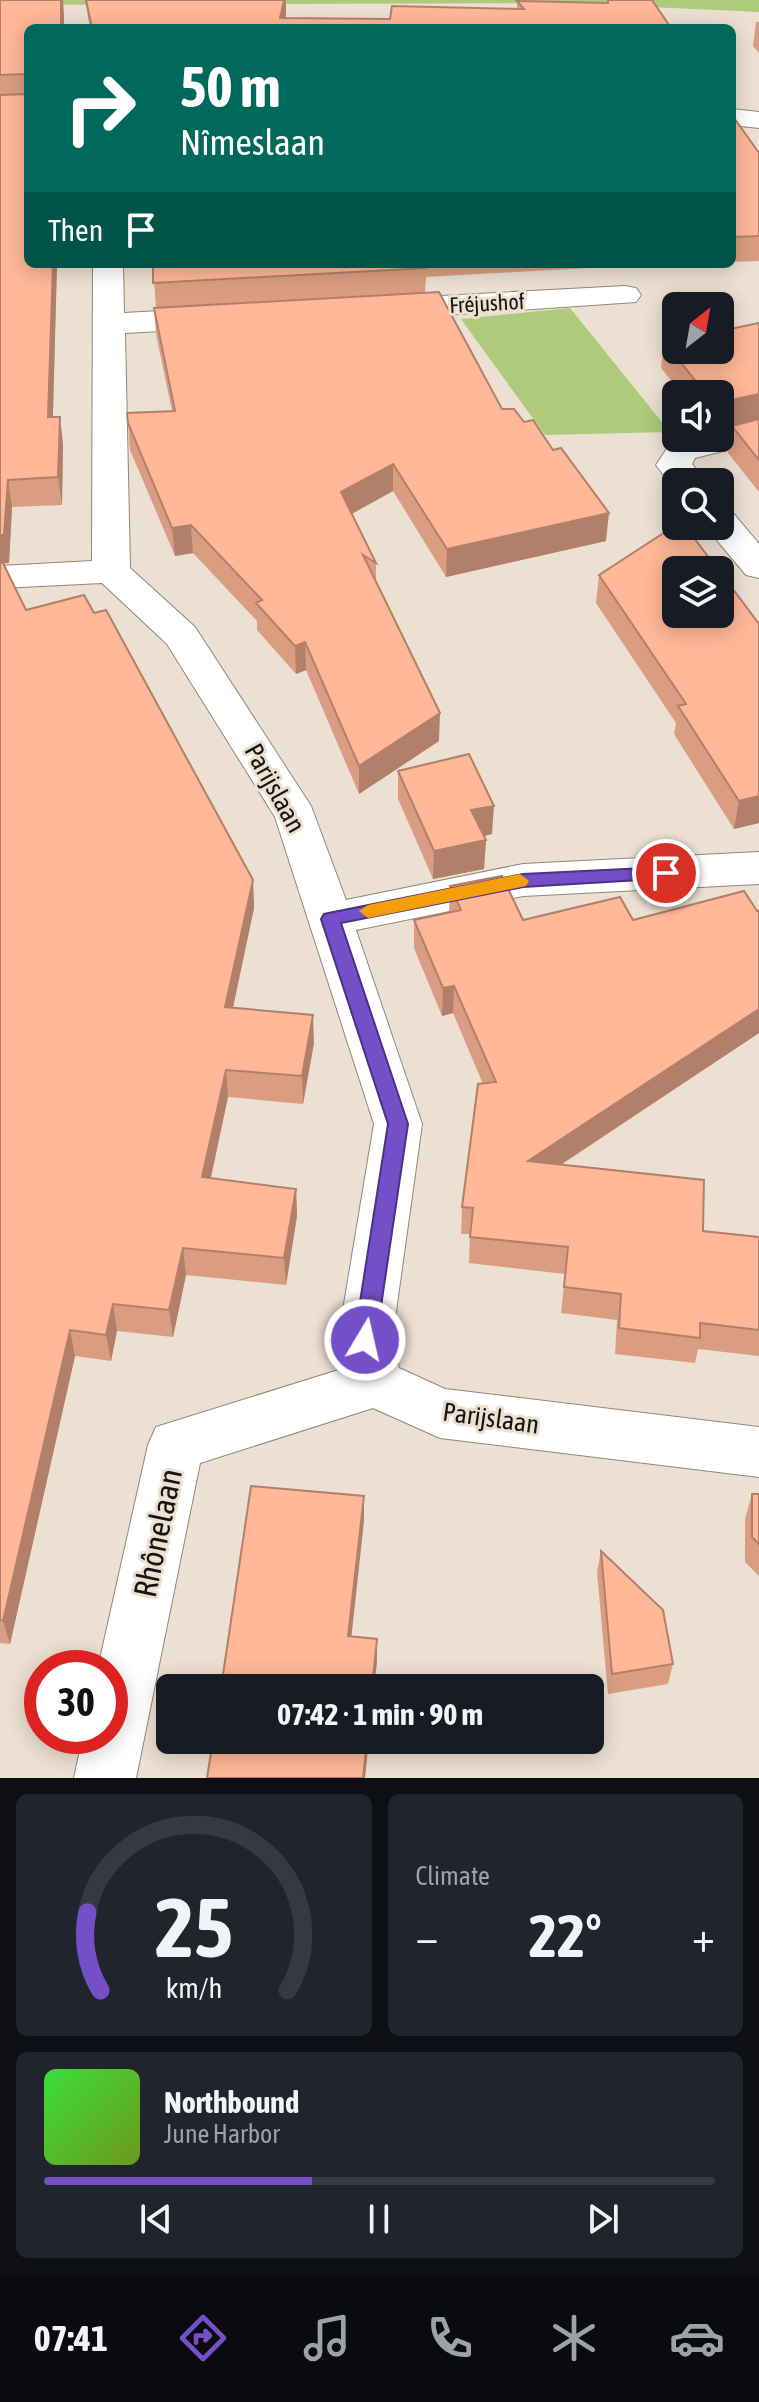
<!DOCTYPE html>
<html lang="en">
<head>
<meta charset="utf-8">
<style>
	:root { --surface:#171b24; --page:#20242c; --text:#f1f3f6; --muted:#9ea1a6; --line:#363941; --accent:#754fc8 }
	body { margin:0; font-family:"Asap Condensed",sans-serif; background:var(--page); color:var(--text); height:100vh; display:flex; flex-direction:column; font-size:30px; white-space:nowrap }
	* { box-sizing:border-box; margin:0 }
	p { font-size:26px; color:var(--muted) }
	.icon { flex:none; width:44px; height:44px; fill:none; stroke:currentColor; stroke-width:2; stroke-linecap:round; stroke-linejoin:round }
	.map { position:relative; height:1778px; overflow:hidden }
	.panel { display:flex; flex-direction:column; gap:16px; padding:16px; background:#0d0f14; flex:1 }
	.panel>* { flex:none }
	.banner { position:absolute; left:24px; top:24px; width:712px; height:244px; border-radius:12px; box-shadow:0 4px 20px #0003; background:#00695c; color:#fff; overflow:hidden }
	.needle { width:52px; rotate:31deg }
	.fabs { position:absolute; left:662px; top:292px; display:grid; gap:16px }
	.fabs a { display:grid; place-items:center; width:72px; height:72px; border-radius:12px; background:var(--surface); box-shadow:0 4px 20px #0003; font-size:40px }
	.speed { position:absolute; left:24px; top:1650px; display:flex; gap:16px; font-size:40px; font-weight:700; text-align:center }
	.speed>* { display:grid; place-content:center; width:104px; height:104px; border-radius:50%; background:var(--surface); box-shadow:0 4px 20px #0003; line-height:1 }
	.speed .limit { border:12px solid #d22; background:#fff; color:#111 }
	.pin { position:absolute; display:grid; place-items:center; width:68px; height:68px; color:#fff; margin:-34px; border:4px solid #fff; border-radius:50%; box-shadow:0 2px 8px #0007 }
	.me { position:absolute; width:88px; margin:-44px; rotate:9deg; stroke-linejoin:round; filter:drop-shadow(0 0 6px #0008) }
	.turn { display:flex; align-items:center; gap:28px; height:168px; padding:0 24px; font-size:36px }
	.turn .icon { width:104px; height:104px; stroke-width:2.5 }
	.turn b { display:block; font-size:56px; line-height:68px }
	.then { display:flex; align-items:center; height:76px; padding:0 24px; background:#0003; gap:16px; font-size:30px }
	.big { font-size:60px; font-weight:700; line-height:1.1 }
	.panel .tile { flex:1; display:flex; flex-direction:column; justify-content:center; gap:12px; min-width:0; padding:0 28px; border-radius:12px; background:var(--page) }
	.panel .dial { align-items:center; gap:0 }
	.dial svg { height:208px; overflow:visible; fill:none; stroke:var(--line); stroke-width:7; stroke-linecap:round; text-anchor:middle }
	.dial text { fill:var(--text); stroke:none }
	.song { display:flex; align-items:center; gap:24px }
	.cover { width:96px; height:96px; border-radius:12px; background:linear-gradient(135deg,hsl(120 70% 55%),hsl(80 70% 35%)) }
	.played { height:8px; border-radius:4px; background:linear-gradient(90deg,var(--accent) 40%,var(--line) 40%) }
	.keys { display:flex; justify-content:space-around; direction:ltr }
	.heat { display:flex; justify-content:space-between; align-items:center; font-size:44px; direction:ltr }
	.panel .tiles { flex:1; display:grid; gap:16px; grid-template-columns:1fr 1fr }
	.tile:last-child { grid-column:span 2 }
	.trip { position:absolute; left:156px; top:1674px; width:448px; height:80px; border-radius:12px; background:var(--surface); box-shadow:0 4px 20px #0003; font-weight:700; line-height:80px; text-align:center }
	.dock { display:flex; height:128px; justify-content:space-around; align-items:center; background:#090b0e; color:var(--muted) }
	.dock .icon { width:56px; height:56px }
	.dock .on { color:var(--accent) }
	.dock b { font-size:36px; color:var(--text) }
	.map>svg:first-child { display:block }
	.green { fill:#afca7b }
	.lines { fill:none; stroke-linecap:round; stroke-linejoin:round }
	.minor-casing { stroke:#92877a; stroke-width:2 }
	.minor { fill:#fff; fill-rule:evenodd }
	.wall { fill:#db9d82 }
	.shaded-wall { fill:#b2806a }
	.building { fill:#ffb797; stroke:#b2806a; stroke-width:2 }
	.route { fill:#754fc8; stroke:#4c3382; stroke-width:2 }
	.slow { fill:#f59e0b }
	.labels { text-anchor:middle; stroke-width:6; stroke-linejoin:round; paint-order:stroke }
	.far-street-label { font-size:22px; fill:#18140f; stroke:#ece0d2 }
	.street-label { font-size:26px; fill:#18140f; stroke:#ece0d2 }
	.near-street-label { font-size:32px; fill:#18140f; stroke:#ece0d2 }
</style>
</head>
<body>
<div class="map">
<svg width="759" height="1778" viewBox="0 0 759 1778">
	<rect width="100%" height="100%" fill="#ece0d2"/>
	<path class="green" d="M0,0H759V12L562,3L0,5Z
		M570,308L670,432L545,435L461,319Z"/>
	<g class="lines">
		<g class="minor-casing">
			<path id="minor" d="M732,109L759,112V128L732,125Z
				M93,264H123L124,313L214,308L225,311L230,318L225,325L214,328L125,333L130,568L195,627L311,806L346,900L523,864L759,852V884L523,896L356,930L422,1124L392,1340L399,1368L445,1389L759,1427V1477L440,1438L373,1408L200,1463L136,1778H74L83,1736H110V1668H98L148,1445L156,1427L345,1368L338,1340L374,1124L275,817L167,644L102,583L0,588V566L92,561Z
				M625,286L636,288L641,295L636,302L386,319L375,316L370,309L375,302L386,299Z
				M759,422V442L695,458L692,464L706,482H676L675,490L656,465L670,444L692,438H720V431Z
				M720,510L733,513L759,544V578L746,575L705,526H720Z"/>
		</g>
		<use href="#minor" class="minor"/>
	</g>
	<path class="wall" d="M0,0L64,15L28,264H57L53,417L63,444L62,505L12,507L9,563H3L26,610L94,613L253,880L254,908L233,1008L314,1043L303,1104L228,1097L211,1178L296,1189L297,1216L286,1285L186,1275L173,1337L117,1331L111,1361L75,1356L10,1644L0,1643Z
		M85,0H286V18L390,19L517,9V1L607,3L608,0L671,28H90Z
		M756,22H759V53L753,46Z
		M732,115L759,153V261L732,262Z
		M153,264H622V266L426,277L425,292L502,409L606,541L446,577L393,491L352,514L376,563V581L439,741L359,794L306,670L296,674L257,630V621L193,553L175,556L130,450L128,423L172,411L156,334L154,308H156Z
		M759,323V492L728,453L732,426L720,394H682L661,368L664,341Z
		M599,575L759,624V823L734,829L674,734L676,723L596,603Z
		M398,771L492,834L484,836L486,840L484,869L433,879L398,799Z
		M450,886L523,920H633L759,910V1033L561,1165L703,1231L759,1237V1356L698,1349L695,1363L615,1354L617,1320L561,1313L565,1274L469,1263L470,1234H461L462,1207L483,1084L453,1013L442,1016L414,948V920L449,913Z
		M752,1494H759V1576L745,1562V1519Z
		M601,1551L673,1664L668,1684L608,1694L597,1572Z"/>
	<path class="shaded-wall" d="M61,0H63L64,15V28H61Z
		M284,0H286V15L283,28L280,18Z
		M53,264H57L52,444L48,417Z
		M759,394V420L720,428V406L723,402Z
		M60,417L63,444L62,505L58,477Z
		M393,464V491L342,519L341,492Z
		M8,480L12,507L9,563L0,564V535Z
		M609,513L606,541L446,577L447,549Z
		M191,525L193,553L175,556L172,528Z
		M305,642L306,670L296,674L295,646Z
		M440,713L439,741L359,794V766Z
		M759,796V823L734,829L739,801Z
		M494,806L492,834L470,839L471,810Z
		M486,840L484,869L433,879L434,851Z
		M253,880L254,908L227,1035L225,1007Z
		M454,986L453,1013L442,1016L443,988Z
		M759,1009V1033L525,1188L528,1161Z
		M313,1015L314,1043L303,1104L302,1076Z
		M226,1070L228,1097L205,1204L202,1177Z
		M296,1189L297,1216L286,1285L284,1258Z
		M183,1248L186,1275L173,1337L169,1310Z
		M113,1304L117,1331L111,1361L106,1335Z
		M70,1330L75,1356L10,1644L3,1621Z
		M364,1496V1521L349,1659L348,1636Z
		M377,1639V1662L374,1688H372Z
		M367,1740H369L365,1778H363Z"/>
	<path class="building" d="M0,0H61V28H28V264H53L48,417H60L58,477L8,480L4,535H0V95L27,94V74L0,75Z
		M86,0H284L280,18L390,19L392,6L524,9L517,1L608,3V0H652L671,28H92Z
		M732,115L759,153V236L732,237Z
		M153,264H424L426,268L153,283Z
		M439,292L502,409H514L524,422L533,420L553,450L561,448L609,513L447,549L393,464L341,492L376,563L363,555L440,713L359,766L305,642L295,646L256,603L262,600L191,525L172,528L128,423L127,413L175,411L154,308Z
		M759,323V394L723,402L720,406V394H706L664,341L676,339V350H720V331Z
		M759,419V460L732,426Z
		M676,525L685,526L718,570H676V614H720V572L759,624V796L739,801L678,706L686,704L599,575Z
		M0,562L3,563L26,610L84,595L94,613L106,610L253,880L225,1007L313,1015L302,1076L226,1070L202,1177L296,1189L284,1258L183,1248L169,1310L113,1304L106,1335L70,1330L3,1621L0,1620Z
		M469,754L494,806L471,810L486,840L434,851L398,771Z
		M502,876L523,920L620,897L633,920L744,891L757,911L759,910V1009L528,1161L704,1180L703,1231L759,1237V1330L700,1323V1338L619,1328L621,1294L564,1287L568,1247L470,1237L473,1208L462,1207L478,1084L496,1082L454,986L443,988L414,920L461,910L450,886Z
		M251,1486L364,1496L348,1636L377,1639L372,1688H221Z
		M752,1494H759V1544L752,1537Z
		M601,1551L663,1610L673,1664L612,1674Z
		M213,1740H367L363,1778H207Z"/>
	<path class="route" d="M666,867L673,869V878L523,887L341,923L408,1124L376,1340L373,1347L365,1349L357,1347L354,1340L388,1124L321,919L324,914L523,874Z"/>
	<path class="slow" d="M520,874L529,881L526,886L368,918L359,911L368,905Z"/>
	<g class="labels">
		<g class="far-street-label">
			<text transform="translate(487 303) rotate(-3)" y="8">Fréjushof</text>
		</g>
		<g class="street-label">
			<text transform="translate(275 788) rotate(61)" y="9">Parijslaan</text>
			<text transform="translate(491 1418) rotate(8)" y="9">Parijslaan</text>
		</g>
		<g class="near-street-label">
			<text transform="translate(158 1533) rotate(-78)" y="11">Rhônelaan</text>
		</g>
	</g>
</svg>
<div class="fabs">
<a><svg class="needle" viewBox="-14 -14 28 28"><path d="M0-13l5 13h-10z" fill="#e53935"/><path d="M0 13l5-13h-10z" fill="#9ea1a6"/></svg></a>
<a><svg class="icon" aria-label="sound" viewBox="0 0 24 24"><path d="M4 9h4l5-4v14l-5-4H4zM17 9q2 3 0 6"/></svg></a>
<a><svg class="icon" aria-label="search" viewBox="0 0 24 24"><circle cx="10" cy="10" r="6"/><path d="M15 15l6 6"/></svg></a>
<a><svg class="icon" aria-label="layers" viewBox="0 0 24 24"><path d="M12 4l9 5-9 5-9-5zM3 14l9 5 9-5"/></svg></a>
</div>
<div class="speed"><div class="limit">30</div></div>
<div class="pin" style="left:666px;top:873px;background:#d93025"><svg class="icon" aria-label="arrive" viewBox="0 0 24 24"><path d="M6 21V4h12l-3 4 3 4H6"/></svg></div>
<svg class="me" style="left:365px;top:1340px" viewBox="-20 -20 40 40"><circle r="17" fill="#754fc8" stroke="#fff" stroke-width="3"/><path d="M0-11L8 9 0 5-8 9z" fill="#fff"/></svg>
<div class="trip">07:42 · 1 min · 90 m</div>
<div class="banner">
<div class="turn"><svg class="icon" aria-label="right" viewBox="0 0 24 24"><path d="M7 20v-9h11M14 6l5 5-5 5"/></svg><div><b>50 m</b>Nîmeslaan</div></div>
<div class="then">Then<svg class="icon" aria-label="arrive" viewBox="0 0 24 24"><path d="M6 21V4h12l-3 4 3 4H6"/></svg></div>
</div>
</div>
<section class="panel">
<div class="tiles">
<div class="tile dial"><svg viewBox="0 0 100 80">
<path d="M14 69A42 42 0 1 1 86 69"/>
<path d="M14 69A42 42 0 0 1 9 39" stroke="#754fc8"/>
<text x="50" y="56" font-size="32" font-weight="700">25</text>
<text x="50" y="72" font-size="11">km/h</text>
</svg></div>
<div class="tile"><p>Climate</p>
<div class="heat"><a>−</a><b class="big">22°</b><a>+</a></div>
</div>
<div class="tile">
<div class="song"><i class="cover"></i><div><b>Northbound</b><p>June Harbor</p></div></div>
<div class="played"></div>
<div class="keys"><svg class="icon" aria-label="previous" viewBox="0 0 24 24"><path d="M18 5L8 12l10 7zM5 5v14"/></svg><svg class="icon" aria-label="pause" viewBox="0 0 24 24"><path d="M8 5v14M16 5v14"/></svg><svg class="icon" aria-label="next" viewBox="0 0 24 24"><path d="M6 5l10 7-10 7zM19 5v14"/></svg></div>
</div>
</div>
</section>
<nav class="dock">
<b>07:41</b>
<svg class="icon on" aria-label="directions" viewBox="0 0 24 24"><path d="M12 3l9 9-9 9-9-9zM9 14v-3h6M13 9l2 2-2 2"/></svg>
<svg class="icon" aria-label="music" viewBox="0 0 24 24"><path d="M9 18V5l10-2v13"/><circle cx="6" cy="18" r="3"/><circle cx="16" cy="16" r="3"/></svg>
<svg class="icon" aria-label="phone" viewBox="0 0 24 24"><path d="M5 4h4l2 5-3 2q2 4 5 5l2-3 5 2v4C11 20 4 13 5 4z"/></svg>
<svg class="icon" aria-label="climate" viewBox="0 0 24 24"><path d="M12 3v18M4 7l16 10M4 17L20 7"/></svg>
<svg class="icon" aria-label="car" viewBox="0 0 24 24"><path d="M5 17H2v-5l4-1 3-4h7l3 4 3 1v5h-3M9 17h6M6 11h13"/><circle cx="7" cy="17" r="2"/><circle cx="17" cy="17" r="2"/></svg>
</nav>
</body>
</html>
